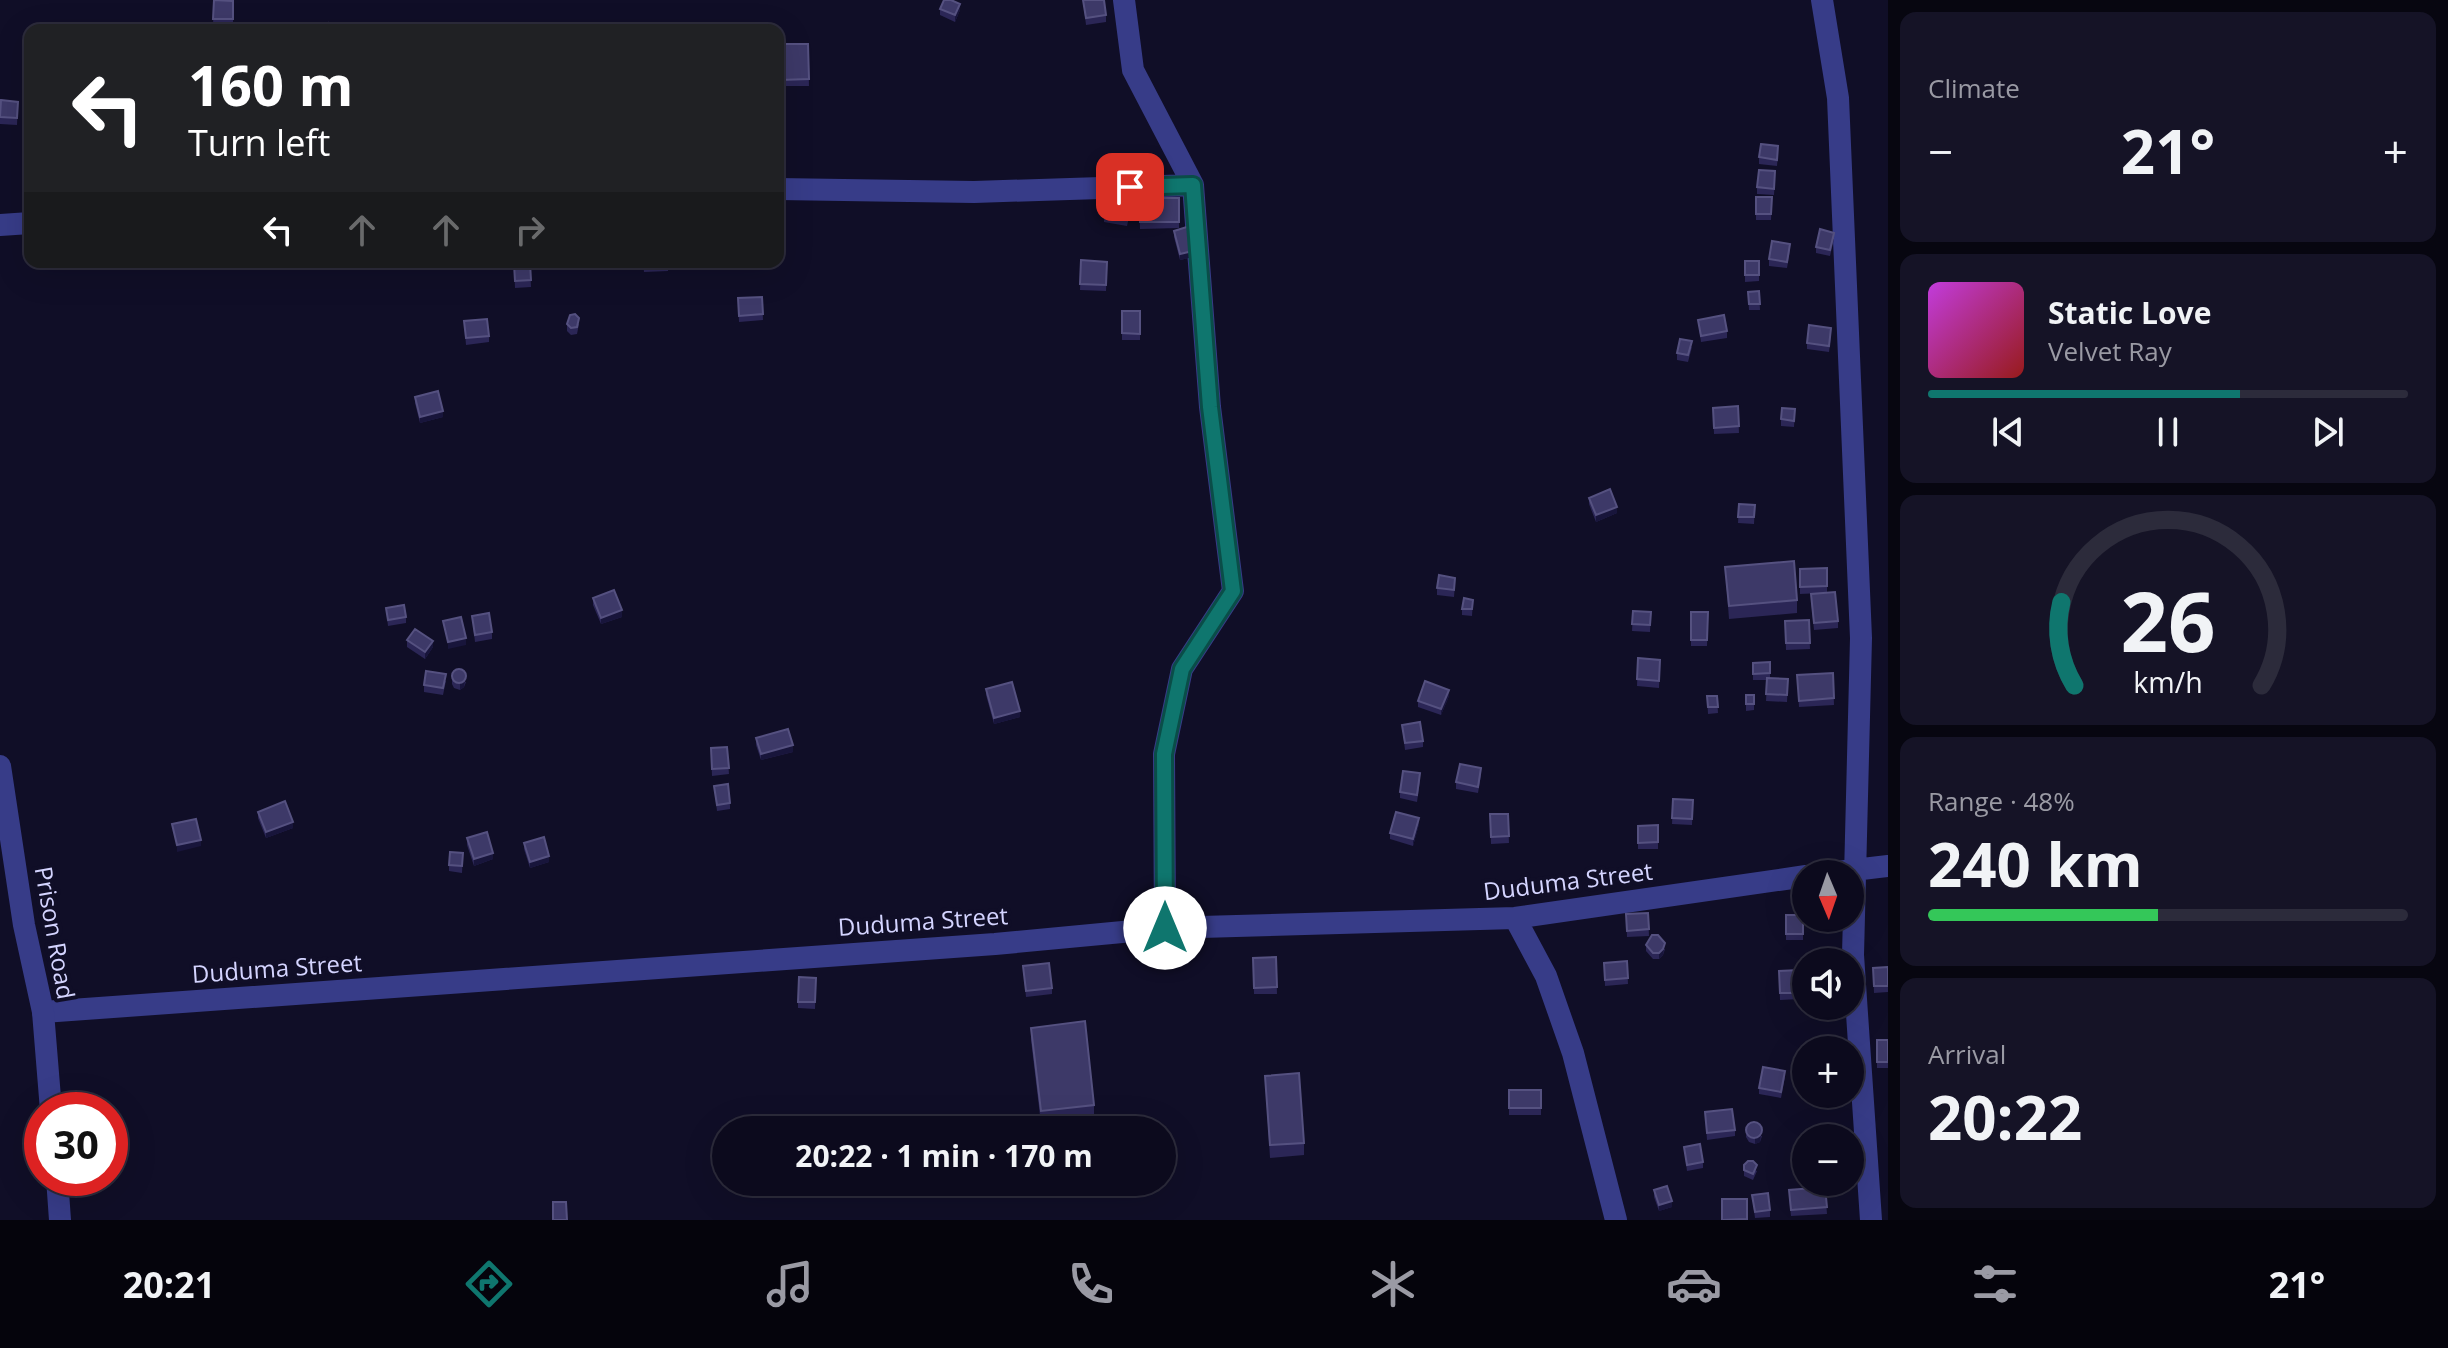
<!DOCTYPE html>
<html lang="en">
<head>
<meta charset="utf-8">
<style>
	:root { --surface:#0c0a1d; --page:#151326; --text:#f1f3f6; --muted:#9a9aa4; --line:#2c2b3b; --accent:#0f766e }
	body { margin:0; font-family:"Open Sans",sans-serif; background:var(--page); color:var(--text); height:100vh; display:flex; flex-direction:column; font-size:30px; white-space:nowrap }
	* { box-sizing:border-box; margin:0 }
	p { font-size:26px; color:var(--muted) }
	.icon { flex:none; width:44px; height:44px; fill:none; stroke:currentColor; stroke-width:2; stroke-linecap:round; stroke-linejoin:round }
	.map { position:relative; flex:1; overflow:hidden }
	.sheet { display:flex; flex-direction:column; gap:12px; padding:12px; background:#070610; width:560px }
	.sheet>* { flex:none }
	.guide { position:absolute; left:24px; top:24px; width:760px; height:244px; border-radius:16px; box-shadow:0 8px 32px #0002,0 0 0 2px var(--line); background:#202124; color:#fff; overflow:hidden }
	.needle { width:52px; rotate:178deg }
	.buttons { position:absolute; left:1792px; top:860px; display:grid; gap:16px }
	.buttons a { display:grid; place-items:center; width:72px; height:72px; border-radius:50%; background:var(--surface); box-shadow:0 8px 32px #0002,0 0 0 2px var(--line); font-size:40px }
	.speed { position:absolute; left:24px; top:1092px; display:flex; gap:16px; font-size:40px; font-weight:700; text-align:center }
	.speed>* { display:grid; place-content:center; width:104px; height:104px; border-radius:50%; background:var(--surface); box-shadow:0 8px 32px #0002,0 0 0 2px var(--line); line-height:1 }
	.speed .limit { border:12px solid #d22; background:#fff; color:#111 }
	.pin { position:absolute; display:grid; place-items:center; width:68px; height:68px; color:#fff; margin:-34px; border-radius:16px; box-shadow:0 4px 12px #0006 }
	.me { position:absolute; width:88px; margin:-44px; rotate:0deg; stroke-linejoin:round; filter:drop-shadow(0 0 6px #0008) }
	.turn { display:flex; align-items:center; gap:28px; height:168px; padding:0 32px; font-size:36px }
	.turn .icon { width:104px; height:104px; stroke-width:2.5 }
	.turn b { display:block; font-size:56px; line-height:68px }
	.lanes { display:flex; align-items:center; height:76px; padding:0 32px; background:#0003; justify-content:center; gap:40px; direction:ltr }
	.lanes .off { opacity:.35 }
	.big { font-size:60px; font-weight:700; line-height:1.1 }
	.sheet .widget { flex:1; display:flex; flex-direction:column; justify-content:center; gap:12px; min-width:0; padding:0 28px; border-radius:16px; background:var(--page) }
	.sheet .dial { align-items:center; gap:0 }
	.dial svg { height:208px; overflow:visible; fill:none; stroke:var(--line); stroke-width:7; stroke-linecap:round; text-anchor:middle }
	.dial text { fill:var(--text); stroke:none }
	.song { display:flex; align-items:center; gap:24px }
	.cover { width:96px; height:96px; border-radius:12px; background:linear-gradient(135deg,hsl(290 70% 55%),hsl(0 70% 35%)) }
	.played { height:8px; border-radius:4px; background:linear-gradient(90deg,var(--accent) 65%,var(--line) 65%) }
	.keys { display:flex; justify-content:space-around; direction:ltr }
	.heat { display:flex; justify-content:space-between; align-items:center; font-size:44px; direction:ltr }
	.charge { height:12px; border-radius:6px; background:linear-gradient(90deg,#34c759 48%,var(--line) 0) }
	.trip { position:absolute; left:712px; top:1116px; width:464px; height:80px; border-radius:40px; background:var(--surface); box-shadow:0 8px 32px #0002,0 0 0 2px var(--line); font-weight:700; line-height:80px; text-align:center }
	.tabs { display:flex; height:128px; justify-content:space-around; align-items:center; background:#05040c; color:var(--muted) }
	.tabs .icon { width:56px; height:56px }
	.tabs .selected { color:var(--accent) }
	.tabs b { font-size:36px; color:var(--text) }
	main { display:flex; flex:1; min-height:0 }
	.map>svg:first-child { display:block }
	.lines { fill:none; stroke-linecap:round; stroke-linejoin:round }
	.minor { stroke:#373c88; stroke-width:22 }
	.tertiary { stroke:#373c88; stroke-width:22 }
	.wall { fill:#2b2656 }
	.shaded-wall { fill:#18153b }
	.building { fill:#3d3968; stroke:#555180; stroke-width:2 }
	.route-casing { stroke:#0a4d48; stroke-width:20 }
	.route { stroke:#0f766e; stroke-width:14 }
	.labels { text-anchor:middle; stroke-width:8; stroke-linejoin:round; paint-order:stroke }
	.street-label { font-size:24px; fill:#d4d4ff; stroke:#100e27 }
</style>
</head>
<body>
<main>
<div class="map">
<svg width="1888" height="1220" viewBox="0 0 1888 1220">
	<rect width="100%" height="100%" fill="#100e27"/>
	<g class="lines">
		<path class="minor" d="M1124,0L1133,70L1193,185L1210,407L1233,591L1182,669L1164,754L1165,928
			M1822,0L1838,98L1861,638L1853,955L1871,1220
			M778,189L974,192L1193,185
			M0,225L30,223
			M1820,874L1888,866
			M1515,918L1546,976L1573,1053L1616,1220
			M43,1012L995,944L1165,928L1515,918L1806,876"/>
		<path class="tertiary" d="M0,766L24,925L43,1012L51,1110
			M57,1178L60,1220"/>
	</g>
	<path class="wall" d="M214,0L233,1V26L213,25Z
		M1083,0L1106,15V22L1086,25Z
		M940,9L960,10L955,22L940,15Z
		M779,44H808L809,86H780Z
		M18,102L17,125L0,124V107Z
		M1778,152L1777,166L1759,164V157Z
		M1775,178L1774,195L1757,194V187Z
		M1756,197H1772L1771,220H1756Z
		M1139,198H1179V228L1140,229Z
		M1132,203L1127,226L1104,222V215Z
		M1174,231L1197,256L1180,260L1174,237Z
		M1834,239L1830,256L1816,253V247Z
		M1790,250L1787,268L1769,266V259Z
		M1081,260L1107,262L1106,291L1080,290Z
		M1745,261H1759V281L1745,282Z
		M643,262H668V271L644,272Z
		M530,263L531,287L515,288L514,264Z
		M1759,291L1760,310H1749L1748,292Z
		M762,297L763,320L739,322L738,298Z
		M1122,311H1140V340H1122Z
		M1698,320L1727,331V338L1701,342Z
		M464,321L489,336V342L466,345Z
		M567,324H579L577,334L571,335L567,331Z
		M1831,335L1829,352L1807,349V343Z
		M1692,347L1688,362L1677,360V353Z
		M415,397L443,417L420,423L415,403Z
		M1738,406L1739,433L1714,434L1713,408Z
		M1795,409L1794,427L1781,426V419Z
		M1589,498L1617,513L1596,522L1589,504Z
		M1739,504L1755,505L1754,524L1738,523Z
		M1725,567L1797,600V613L1729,619Z
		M1800,569L1827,586V592L1838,621V628L1814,630L1811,600L1821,593L1800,594Z
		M1455,584L1454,597L1437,595V588Z
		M593,598L622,617L601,624L593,605Z
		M1473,600L1472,616L1462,615V609Z
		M386,608L406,617V623L388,626Z
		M1633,611L1651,612L1650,632L1632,631Z
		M1691,612H1708L1707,646H1691Z
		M472,616L492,632V639L475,642Z
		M1809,620L1810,649L1786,650L1785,621Z
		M407,640L433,647L425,659L407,647Z
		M1638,658L1660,660L1659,688L1637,686Z
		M1770,662V679H1788L1787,702L1766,701L1767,680H1753V663Z
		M1833,673L1834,705L1799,707L1797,675Z
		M452,677L466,682L464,687L460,690L454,688L452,684Z
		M446,681L443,695L424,692V685Z
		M986,689L1020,717L994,724L986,695Z
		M1746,695L1754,704V710L1746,711Z
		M1449,696L1441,715L1418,707V701Z
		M1707,696H1717L1718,713L1708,714Z
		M1402,725L1423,741V747L1405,750Z
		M756,738L793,752L761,760L756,745Z
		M727,747L729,774L712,776L711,748Z
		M1481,775L1478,793L1456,789V782Z
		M1420,780L1417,802L1400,798V792Z
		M714,786L730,803V809L717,811Z
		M1673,799L1693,800L1692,825L1672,824Z
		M258,812L293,828L266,838L258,818Z
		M1490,814H1508L1509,843L1491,844Z
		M1419,824L1413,846L1390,839V833Z
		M1658,825V849H1638V826Z
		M467,838L493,859L474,866L467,845Z
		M524,843L549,862L530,868L524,849Z
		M463,853L462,873L449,871V865Z
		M1648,913L1649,936L1627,937L1626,914Z
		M1786,915H1803V940H1786Z
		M1646,945L1665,949L1663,955L1659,959H1653L1646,951Z
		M1276,957L1277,994H1254L1253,958Z
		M1627,961L1628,984L1605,986L1604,963Z
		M1023,966L1052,988V994L1026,997Z
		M1888,967V992L1874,993L1873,968Z
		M1799,970L1800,999L1780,1000L1779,971Z
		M816,978L815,1009L798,1008V1002Z
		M1031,1028L1094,1105V1118L1041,1124L1031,1040Z
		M1877,1040H1888V1068H1877Z
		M1265,1076L1304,1143V1155L1270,1158Z
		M1785,1077L1781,1098L1759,1094V1088Z
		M1509,1090H1541V1115H1509Z
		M1705,1112L1735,1130V1136L1707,1140Z
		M1746,1131L1762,1136L1760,1142L1755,1144L1749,1142L1746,1137Z
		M1684,1147L1703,1162V1168L1687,1171Z
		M1744,1165L1757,1171L1753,1180L1744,1176Z
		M1825,1187L1827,1214L1791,1216L1789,1196Z
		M1654,1190L1672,1207L1659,1211L1654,1197Z
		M1752,1195L1770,1210V1217L1755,1218Z"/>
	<path class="shaded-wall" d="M960,4V10L955,22V15Z
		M1197,250V256L1180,260V254Z
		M443,411V417L420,423V417Z
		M1617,507V513L1596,522V515Z
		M622,610V617L601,624V618Z
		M466,638V645L448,649V642Z
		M433,641V647L425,659V652Z
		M466,675L464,687L460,690V683Z
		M1449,690V696L1441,715V709Z
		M1020,711V717L994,724V718Z
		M793,745V752L761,760V754Z
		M1419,818V824L1413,846V839Z
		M293,822V828L266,838V832Z
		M201,840V846L177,852V845Z
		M493,853V859L474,866V859Z
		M549,856V862L530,868V862Z
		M1665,943L1663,955L1659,959V953Z
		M1762,1129L1760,1142L1755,1144V1138Z
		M1672,1201V1207L1659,1211V1205Z"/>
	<path class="building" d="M214,0L233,1V19H213Z
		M944,0H951L960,4L955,15L940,9Z
		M1083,0H1104L1106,15L1086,18Z
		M328,23L331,30H309Z
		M779,44H808L809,79L780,80Z
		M1,100L18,102L17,118L0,117Z
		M1761,144L1778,146L1777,160L1759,157Z
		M1759,170L1775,171L1774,189L1757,187Z
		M1109,192L1132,197L1127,220L1104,215Z
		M1756,197H1772L1771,214H1756Z
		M1139,198H1179V222H1140Z
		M1190,226L1197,250L1180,254L1174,231Z
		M1820,229L1834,233L1830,250L1816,247Z
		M1772,241L1790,244L1787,262L1769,259Z
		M1081,260L1107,262L1106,285L1080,284Z
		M1745,261H1759V275H1745Z
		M643,262H668V265L644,266Z
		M530,263L531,280L515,281L514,264Z
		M1759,291L1760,304H1749L1748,292Z
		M762,297L763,314L739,316L738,298Z
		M1122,311H1140V334L1122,333Z
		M575,314L579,318L577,327L571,328L567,324L570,315Z
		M1724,315L1727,331L1701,336L1698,320Z
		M487,319L489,336L466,338L464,321Z
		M1809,325L1831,328L1829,346L1807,343Z
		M1680,339L1692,341L1688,355L1677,353Z
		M438,391L443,411L420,417L415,397Z
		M1738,406L1739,426L1714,428L1713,408Z
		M1782,408L1795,409L1794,421L1781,419Z
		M1610,489L1617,507L1596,515L1589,498Z
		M1739,504L1755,505L1754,517H1738Z
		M1794,561L1797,600L1729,606L1725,567Z
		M1827,568V586L1800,587V569Z
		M1439,575L1455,578L1454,590L1437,588Z
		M614,590L622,610L601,618L593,598Z
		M1835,592L1838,621L1814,623L1811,594Z
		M1464,598L1473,600L1472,609H1462Z
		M404,605L406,617L388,620L386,608Z
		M1633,611L1651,612L1650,625L1632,624Z
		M1691,612H1708L1707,640H1691Z
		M489,613L492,632L475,635L472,616Z
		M461,617L466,638L448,642L443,621Z
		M1809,620L1810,643H1786L1785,621Z
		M415,629L433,641L425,652L407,640Z
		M1638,658L1660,660L1659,681L1637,679Z
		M1770,662V673L1753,674V663Z
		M452 676a7 7 0 1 1 14 0a7 7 0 1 1-14 0Z
		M426,671L446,674L443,688L424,685Z
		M1833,673L1834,698L1799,701L1797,675Z
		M1767,678L1788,679L1787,695L1766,694Z
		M1425,681L1449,690L1441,709L1418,701Z
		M1012,682L1020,711L994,718L986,689Z
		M1746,695H1754V704H1746Z
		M1707,696H1717L1718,707H1708Z
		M1420,722L1423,741L1405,743L1402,725Z
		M788,729L793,745L761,754L756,738Z
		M727,747L729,768L712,769L711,748Z
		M1460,764L1481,768L1478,787L1456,782Z
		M1403,771L1420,773L1417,795L1400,792Z
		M728,784L730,803L717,805L714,786Z
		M1673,799L1693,800L1692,819L1672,818Z
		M285,801L293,822L266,832L258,812Z
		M1396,812L1419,818L1413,839L1390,833Z
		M1490,814H1508L1509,836L1491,837Z
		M196,819L201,840L177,845L172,824Z
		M1658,825V842L1638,843V826Z
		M487,832L493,853L474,859L467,838Z
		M544,837L549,856L530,862L524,843Z
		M450,852L463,853L462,866L449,865Z
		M1648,913L1649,929L1627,931L1626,914Z
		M1786,915H1803V934H1786Z
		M1652,935H1658L1665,943L1663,949L1659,953H1653L1646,945Z
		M1276,957L1277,987L1254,988L1253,958Z
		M1627,961L1628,978L1605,980L1604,963Z
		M1049,963L1052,988L1026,991L1023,966Z
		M1888,967V986H1874L1873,968Z
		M1799,970L1800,993H1780L1779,971Z
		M799,977L816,978L815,1002H798Z
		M1085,1021L1094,1105L1041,1111L1031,1028Z
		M1877,1040H1888V1062H1877Z
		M1763,1067L1785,1071L1781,1092L1759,1088Z
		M1299,1073L1304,1143L1270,1145L1265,1076Z
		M1509,1090H1541V1108H1509Z
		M1732,1109L1735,1130L1707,1133L1705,1112Z
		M1746 1130a8 8 0 1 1 16 0a8 8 0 1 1-16 0Z
		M1700,1144L1703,1162L1687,1165L1684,1147Z
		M1748,1161H1753L1757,1165L1753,1174L1744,1170V1165Z
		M1667,1186L1672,1201L1659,1205L1654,1190Z
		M1825,1187L1827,1207L1791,1210L1789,1190Z
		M1768,1193L1770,1210L1755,1212L1752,1195Z
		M1722,1199H1747V1219L1722,1220Z
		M553,1202H566L567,1220H553Z"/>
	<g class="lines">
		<g class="route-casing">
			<path id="route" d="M1130,187L1193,185L1210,407L1233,591L1182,669L1164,754L1165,928"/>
		</g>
		<use href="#route" class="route"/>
	</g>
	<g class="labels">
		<g class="street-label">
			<text transform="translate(1568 882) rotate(-7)" y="8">Duduma Street</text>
			<text transform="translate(923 922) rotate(-4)" y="8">Duduma Street</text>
			<text transform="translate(54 933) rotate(80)" y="8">Prison Road</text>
			<text transform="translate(277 969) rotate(-4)" y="8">Duduma Street</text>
		</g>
	</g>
</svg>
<div class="buttons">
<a><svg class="needle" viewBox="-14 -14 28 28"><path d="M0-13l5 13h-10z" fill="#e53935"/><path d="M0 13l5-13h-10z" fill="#9a9aa4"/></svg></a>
<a><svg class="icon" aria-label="sound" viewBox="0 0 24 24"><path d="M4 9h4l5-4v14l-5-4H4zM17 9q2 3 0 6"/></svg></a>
<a>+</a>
<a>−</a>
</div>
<div class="speed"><div class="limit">30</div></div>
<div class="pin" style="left:1130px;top:187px;background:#d93025"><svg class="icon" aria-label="arrive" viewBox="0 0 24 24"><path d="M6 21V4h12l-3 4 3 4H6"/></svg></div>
<svg class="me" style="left:1165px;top:928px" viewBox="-20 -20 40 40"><circle r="19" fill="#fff"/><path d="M0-13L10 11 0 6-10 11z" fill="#0f766e"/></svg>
<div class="trip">20:22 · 1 min · 170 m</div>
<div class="guide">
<div class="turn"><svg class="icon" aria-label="left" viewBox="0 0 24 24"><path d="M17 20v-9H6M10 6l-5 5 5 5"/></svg><div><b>160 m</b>Turn left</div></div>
<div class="lanes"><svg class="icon" aria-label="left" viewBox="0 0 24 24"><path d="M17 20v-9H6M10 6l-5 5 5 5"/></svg><svg class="icon off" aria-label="ahead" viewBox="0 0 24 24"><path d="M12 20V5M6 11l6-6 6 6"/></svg><svg class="icon off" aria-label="ahead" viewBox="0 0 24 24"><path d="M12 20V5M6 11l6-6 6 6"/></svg><svg class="icon off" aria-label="right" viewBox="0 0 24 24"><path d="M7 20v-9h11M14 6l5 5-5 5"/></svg></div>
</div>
</div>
<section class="sheet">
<div class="widget"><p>Climate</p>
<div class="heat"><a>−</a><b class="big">21°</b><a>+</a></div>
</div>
<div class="widget">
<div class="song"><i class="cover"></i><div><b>Static Love</b><p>Velvet Ray</p></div></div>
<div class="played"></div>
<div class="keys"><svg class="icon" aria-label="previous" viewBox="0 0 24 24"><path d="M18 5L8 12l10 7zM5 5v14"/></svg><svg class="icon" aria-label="pause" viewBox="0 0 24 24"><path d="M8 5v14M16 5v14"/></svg><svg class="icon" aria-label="next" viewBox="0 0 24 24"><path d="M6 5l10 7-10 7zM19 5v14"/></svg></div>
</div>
<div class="widget dial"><svg viewBox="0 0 100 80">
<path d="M14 69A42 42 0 1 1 86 69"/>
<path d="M14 69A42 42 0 0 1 9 37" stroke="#0f766e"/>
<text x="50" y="56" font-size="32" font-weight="700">26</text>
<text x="50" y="72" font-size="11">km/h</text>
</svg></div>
<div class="widget"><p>Range · 48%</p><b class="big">240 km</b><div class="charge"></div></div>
<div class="widget"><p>Arrival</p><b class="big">20:22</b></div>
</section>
</main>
<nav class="tabs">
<b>20:21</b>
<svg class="icon selected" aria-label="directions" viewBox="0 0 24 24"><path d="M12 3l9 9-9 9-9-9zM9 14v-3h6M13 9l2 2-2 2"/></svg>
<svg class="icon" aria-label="music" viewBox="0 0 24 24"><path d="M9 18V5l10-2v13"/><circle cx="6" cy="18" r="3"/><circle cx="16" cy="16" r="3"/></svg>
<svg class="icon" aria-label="phone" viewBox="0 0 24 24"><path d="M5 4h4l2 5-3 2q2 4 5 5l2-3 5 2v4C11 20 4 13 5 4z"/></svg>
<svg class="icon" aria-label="climate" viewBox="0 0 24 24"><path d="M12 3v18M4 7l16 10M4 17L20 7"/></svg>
<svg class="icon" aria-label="car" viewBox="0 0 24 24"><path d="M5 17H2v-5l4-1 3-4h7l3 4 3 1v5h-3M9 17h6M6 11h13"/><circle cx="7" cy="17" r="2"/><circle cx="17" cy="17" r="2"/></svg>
<svg class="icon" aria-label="filters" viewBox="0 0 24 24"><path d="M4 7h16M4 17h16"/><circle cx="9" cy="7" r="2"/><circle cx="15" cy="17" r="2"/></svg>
<b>21°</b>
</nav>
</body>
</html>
